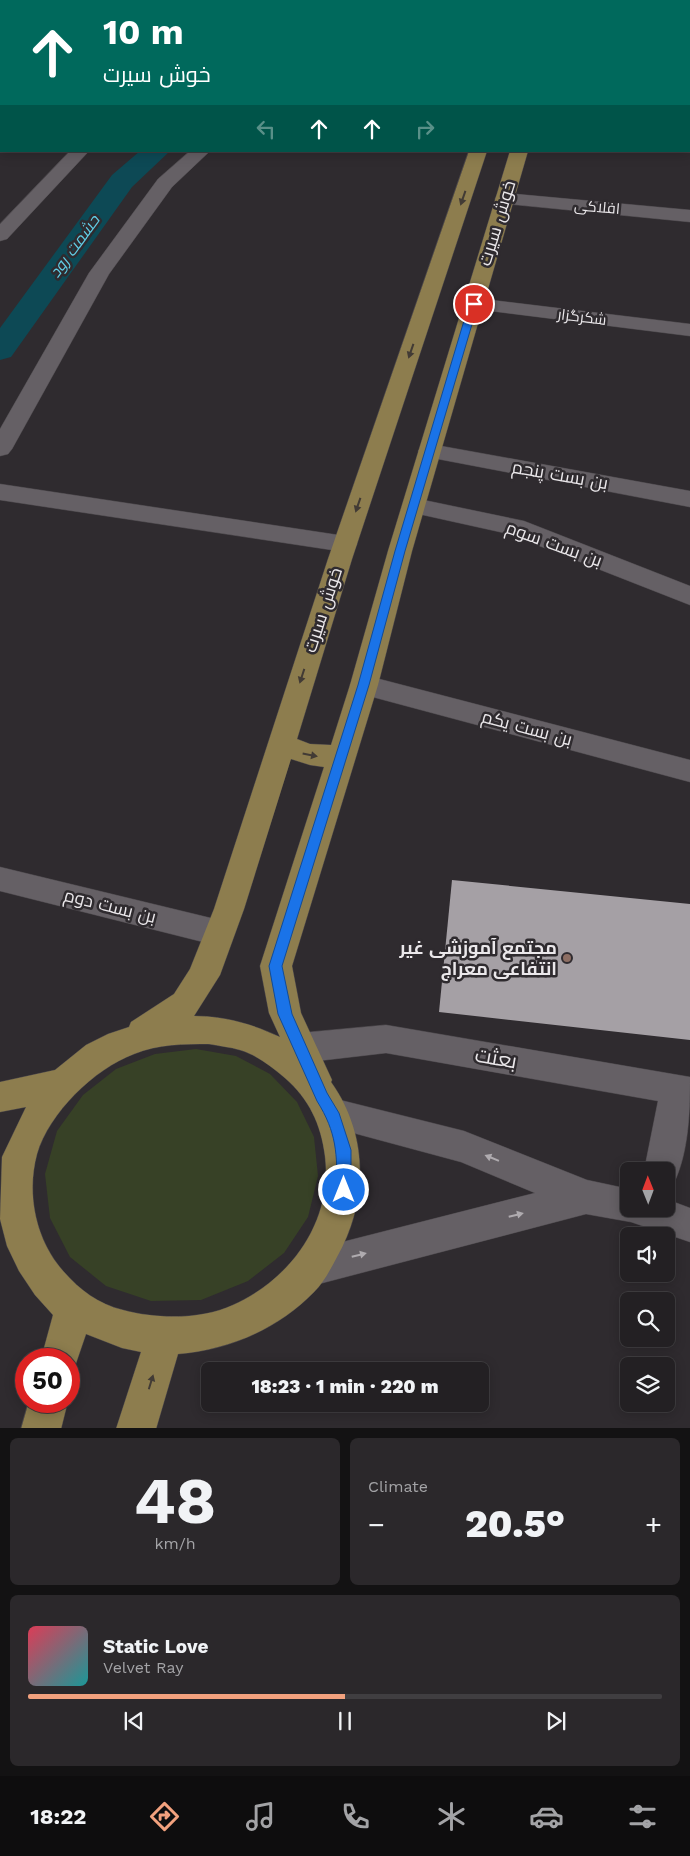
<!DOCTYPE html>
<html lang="en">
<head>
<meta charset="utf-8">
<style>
	:root { --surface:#232023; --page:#2b282b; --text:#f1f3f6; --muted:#a3a3a6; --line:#403e41; --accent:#f2a17e }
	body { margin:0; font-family:"Work Sans",Cairo,sans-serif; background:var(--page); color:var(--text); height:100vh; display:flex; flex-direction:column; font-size:19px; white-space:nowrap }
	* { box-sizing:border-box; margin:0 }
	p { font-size:16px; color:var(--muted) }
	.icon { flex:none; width:28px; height:28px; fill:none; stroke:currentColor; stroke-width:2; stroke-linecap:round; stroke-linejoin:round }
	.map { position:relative; height:1428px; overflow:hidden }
	.drawer { display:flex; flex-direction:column; gap:10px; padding:10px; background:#131213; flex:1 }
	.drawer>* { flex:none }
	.hud { position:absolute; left:0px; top:0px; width:690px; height:152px; box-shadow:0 2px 12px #0003,0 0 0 1px var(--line); background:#00695c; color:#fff; overflow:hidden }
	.needle { width:32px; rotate:359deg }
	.fabs { position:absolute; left:620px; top:1162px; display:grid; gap:10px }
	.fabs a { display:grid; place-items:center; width:55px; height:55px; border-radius:8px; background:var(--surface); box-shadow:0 2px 12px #0003,0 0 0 1px var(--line); font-size:25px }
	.speed { position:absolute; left:15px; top:1348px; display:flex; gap:10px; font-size:25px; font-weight:700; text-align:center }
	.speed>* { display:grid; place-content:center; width:65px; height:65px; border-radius:50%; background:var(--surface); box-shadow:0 2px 12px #0003,0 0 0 1px var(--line); line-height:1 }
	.speed .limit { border:8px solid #d22; background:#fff; color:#111 }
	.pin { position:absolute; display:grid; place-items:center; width:42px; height:42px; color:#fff; margin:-21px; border:2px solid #fff; border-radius:50%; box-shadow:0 1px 5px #0007 }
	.me { position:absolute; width:55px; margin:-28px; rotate:0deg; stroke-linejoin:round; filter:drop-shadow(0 0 4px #0008) }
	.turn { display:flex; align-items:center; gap:18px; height:105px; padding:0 20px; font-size:22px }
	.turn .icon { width:65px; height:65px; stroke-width:2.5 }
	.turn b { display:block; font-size:35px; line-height:42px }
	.lanes { display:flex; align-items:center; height:48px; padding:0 20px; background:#0003; justify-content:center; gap:25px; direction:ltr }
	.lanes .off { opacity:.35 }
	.big { font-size:38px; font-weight:800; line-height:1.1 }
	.drawer .card { flex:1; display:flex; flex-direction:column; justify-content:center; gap:8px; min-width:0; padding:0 18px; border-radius:8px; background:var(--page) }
	.drawer .dial { align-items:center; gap:0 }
	.dial b { font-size:65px; line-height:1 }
	.song { display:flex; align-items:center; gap:15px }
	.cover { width:60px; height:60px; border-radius:8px; background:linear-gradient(135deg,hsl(350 70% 55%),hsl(180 70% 35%)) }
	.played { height:5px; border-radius:2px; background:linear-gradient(90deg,var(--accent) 50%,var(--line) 50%) }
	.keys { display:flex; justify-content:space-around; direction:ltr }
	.heat { display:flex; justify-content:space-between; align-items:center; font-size:28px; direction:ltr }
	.drawer .tiles { flex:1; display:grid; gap:10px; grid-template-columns:1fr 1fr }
	.card:last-child { grid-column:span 2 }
	.trip { position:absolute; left:201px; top:1362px; width:288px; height:50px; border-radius:8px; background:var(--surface); box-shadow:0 2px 12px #0003,0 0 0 1px var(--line); font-weight:800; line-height:50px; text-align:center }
	.tabs { display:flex; height:80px; justify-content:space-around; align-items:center; background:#0e0d0e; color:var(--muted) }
	.tabs .icon { width:35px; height:35px }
	.tabs .active { color:var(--accent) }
	.tabs b { font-size:22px; color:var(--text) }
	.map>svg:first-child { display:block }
	.green { fill:#374126 }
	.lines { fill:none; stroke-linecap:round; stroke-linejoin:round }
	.canal { fill:#0d4955; fill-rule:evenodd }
	.building { fill:#a5a0a5 }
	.minor-casing { stroke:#4a464a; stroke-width:1 }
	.major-casing { stroke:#4a464a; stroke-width:1 }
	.minor { fill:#656065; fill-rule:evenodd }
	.major { fill:#8d7d4e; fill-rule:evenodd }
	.oneway { fill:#423b35 }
	.oneway2 { fill:#afabaf }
	.route { fill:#1a73e8; stroke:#114b97 }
	.education-dot { fill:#8d6e63; stroke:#2f2b2f; stroke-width:2 }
	.labels { text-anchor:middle; stroke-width:5; stroke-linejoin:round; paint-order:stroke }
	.far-street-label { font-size:15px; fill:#ebe8eb; stroke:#2f2b2f }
	.far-water-label { font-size:16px; font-style:italic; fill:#61cfe7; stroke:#2f2b2f }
	.street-label { font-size:18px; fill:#ebe8eb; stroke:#2f2b2f }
	.poi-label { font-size:18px; font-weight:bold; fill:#ebe8eb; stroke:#2f2b2f; text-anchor:end }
	.near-street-label { font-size:21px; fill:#ebe8eb; stroke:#2f2b2f }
</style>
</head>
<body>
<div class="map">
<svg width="690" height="1429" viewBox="0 0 690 1429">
	<rect width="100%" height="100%" fill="#2f2b2f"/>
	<path class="green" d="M196,1049L236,1056L270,1074L297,1102L314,1137L318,1176L308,1217L284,1253L248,1281L201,1300L151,1301L106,1286L70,1257L50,1218L45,1174L57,1131L83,1095L116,1069L155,1054Z"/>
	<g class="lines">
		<path class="canal" d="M140,151H170L132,187L11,357L0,360V328L112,175Z"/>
	</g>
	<path class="building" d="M452,880L690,904V1040L439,1012Z"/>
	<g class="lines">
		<g class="minor-casing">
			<path id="minor" d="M127,0H148L149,1H128Z
				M689,29H690V39H689Z
				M0,118H1V128H0Z
				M70,151H89L7,239L0,241V224Z
				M190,151H210L172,187L109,274L12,449L8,454L0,456V429L89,273L158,179Z
				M504,193L690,210V222L497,203L495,199L497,195Z
				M474,298L690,324V336L467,308L464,304L467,300Z
				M430,444L690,491V507L422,456L418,451L422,446Z
				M0,484L345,536L354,538L357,544L354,550L345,552L0,500Z
				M414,498L524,521L690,586V605L509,534L405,511L402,506L405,501Z
				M364,675L690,760V782L354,692L350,685L354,678Z
				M0,867L219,920L230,924L235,933L230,942L219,946L0,891Z
				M386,1025L690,1077C690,1111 689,1151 674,1183L666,1186V1171H644L658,1101L386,1053L300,1063L288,1058L283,1048L288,1038L300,1033Z
				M332,1098L464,1131L587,1180L629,1189V1209H666V1199L690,1208V1242L631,1222L586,1214L311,1286L298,1281L293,1268L298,1255L311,1250L535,1193L461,1162L320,1124L315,1113L320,1102Z"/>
		</g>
		<g class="major-casing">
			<path id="major" d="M555,0H571V1H555Z
				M469,151H487L352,559L297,739L310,744L331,745L350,685L388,551L510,151H528L412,551L378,685L292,966L301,1013L332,1080L331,1082C369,1135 368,1202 337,1257C330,1270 324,1282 314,1292C278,1329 229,1350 178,1354L156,1429H116L141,1352L122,1348L86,1334L73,1372L69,1374V1359H41L53,1315L35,1295L19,1271L7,1246L0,1219L2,1157L26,1107L0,1112V1082L55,1070L86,1045L108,1034L129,1027L131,1022L174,994L190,969L214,909L328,559ZM291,759L310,765L324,767L260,966L269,1013L280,1037C252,1024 225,1016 194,1016L220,975L244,909ZM209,1044C219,1046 230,1047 240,1050C257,1055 272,1067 285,1078C309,1099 321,1124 325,1156C333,1221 291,1279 233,1305C201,1320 156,1319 123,1310C98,1304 80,1290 64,1272C36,1241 26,1195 37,1154C49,1113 94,1069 134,1054C158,1044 184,1044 209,1044Z
				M29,1401H68L61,1429H21Z"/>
		</g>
		<use href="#minor" class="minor"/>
		<use href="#major" class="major"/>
	</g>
	<defs><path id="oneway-solid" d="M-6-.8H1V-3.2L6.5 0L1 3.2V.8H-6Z" transform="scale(1.25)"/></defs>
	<g class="oneway">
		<use href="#oneway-solid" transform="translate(463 198) rotate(109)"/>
		<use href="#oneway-solid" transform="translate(411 351) rotate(109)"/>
		<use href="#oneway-solid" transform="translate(358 505) rotate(109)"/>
		<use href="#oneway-solid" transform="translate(302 676) rotate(108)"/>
		<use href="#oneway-solid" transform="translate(310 755) rotate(11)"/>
		<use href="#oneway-solid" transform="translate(151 1382) rotate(-73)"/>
	</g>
	<g class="oneway2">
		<use href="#oneway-solid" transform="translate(492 1158) rotate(-158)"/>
		<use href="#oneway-solid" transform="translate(516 1215) rotate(-14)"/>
		<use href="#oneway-solid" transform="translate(359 1255) rotate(-14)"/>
	</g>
	<path class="route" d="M474,301L478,304L405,551L369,685L282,966L292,1014L327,1093L339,1113L351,1150V1190L349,1195L344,1197L339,1195L337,1190C337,1154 337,1133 317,1101L278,1014L269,966L358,685L395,551L469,304Z"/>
	<circle class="education-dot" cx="567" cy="958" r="5"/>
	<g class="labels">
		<g class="far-street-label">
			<text transform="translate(597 207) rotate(5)" y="5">افلاکی</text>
			<text transform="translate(582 317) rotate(7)" y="5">شکرگزار</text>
		</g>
		<g class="far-water-label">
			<text transform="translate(74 246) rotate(-54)" y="6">حشمت رود</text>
		</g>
		<g class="street-label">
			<text transform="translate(497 223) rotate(-73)" y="6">خوش سیرت</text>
			<text transform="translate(560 475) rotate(10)" y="6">بن بست پنجم</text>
			<text transform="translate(554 544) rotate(20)" y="6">بن بست سوم</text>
			<text transform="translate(323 610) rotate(-72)" y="6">خوش سیرت</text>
			<text transform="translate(527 728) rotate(15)" y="6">بن بست یکم</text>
			<text transform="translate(110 906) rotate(14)" y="6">بن بست دوم</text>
		</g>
		<g class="poi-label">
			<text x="557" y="954">مجتمع آموزشی غیر<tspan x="557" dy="21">انتفاعی معراج</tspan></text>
		</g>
		<g class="near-street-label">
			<text transform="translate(496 1058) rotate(10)" y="7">بعثت</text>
		</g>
	</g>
</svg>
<div class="fabs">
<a><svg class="needle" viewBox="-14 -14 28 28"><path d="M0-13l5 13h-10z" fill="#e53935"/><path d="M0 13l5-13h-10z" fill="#a3a3a6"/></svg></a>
<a><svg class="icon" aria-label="sound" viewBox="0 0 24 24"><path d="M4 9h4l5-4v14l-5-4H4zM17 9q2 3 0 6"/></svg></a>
<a><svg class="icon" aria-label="search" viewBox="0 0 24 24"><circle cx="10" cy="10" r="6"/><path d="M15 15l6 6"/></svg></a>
<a><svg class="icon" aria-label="layers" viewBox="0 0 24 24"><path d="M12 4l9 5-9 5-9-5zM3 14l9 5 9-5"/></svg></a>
</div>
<div class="speed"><div class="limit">50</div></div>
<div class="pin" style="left:474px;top:304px;background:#d93025"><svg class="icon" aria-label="arrive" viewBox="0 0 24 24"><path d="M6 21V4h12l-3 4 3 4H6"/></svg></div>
<svg class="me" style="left:344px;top:1190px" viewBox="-20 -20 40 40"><circle r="17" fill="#1a73e8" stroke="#fff" stroke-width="3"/><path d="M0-11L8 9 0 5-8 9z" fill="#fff"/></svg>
<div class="trip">18:23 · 1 min · 220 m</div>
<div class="hud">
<div class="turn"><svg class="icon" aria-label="ahead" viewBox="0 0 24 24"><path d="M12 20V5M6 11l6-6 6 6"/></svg><div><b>10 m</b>خوش سیرت</div></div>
<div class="lanes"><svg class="icon off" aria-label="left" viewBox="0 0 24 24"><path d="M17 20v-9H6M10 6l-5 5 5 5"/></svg><svg class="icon" aria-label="ahead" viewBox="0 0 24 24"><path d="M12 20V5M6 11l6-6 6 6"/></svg><svg class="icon" aria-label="ahead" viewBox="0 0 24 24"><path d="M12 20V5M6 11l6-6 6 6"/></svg><svg class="icon off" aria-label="right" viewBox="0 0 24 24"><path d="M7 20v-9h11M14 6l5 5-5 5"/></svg></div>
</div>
</div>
<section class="drawer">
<div class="tiles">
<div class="card dial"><b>48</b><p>km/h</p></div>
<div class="card"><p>Climate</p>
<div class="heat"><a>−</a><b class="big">20.5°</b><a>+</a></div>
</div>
<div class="card">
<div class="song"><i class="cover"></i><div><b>Static Love</b><p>Velvet Ray</p></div></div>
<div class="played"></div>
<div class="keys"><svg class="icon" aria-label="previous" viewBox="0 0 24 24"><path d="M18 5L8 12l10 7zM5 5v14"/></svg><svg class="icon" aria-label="pause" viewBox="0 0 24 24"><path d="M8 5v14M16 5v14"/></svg><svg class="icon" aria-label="next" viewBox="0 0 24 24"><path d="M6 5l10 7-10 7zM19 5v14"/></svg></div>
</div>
</div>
</section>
<nav class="tabs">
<b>18:22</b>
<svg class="icon active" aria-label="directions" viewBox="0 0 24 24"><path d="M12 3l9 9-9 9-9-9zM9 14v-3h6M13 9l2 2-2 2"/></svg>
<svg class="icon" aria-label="music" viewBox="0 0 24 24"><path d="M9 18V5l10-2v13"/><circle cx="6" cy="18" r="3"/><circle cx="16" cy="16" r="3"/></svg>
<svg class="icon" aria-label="phone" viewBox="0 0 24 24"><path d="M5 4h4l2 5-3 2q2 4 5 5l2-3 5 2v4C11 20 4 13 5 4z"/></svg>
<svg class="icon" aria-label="climate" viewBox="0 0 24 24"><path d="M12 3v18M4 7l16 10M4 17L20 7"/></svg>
<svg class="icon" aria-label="car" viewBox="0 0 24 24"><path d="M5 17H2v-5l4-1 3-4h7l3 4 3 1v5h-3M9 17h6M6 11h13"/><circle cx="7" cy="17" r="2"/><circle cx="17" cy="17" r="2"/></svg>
<svg class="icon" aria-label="filters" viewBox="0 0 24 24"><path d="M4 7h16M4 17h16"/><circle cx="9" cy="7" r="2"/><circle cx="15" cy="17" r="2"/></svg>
</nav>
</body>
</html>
